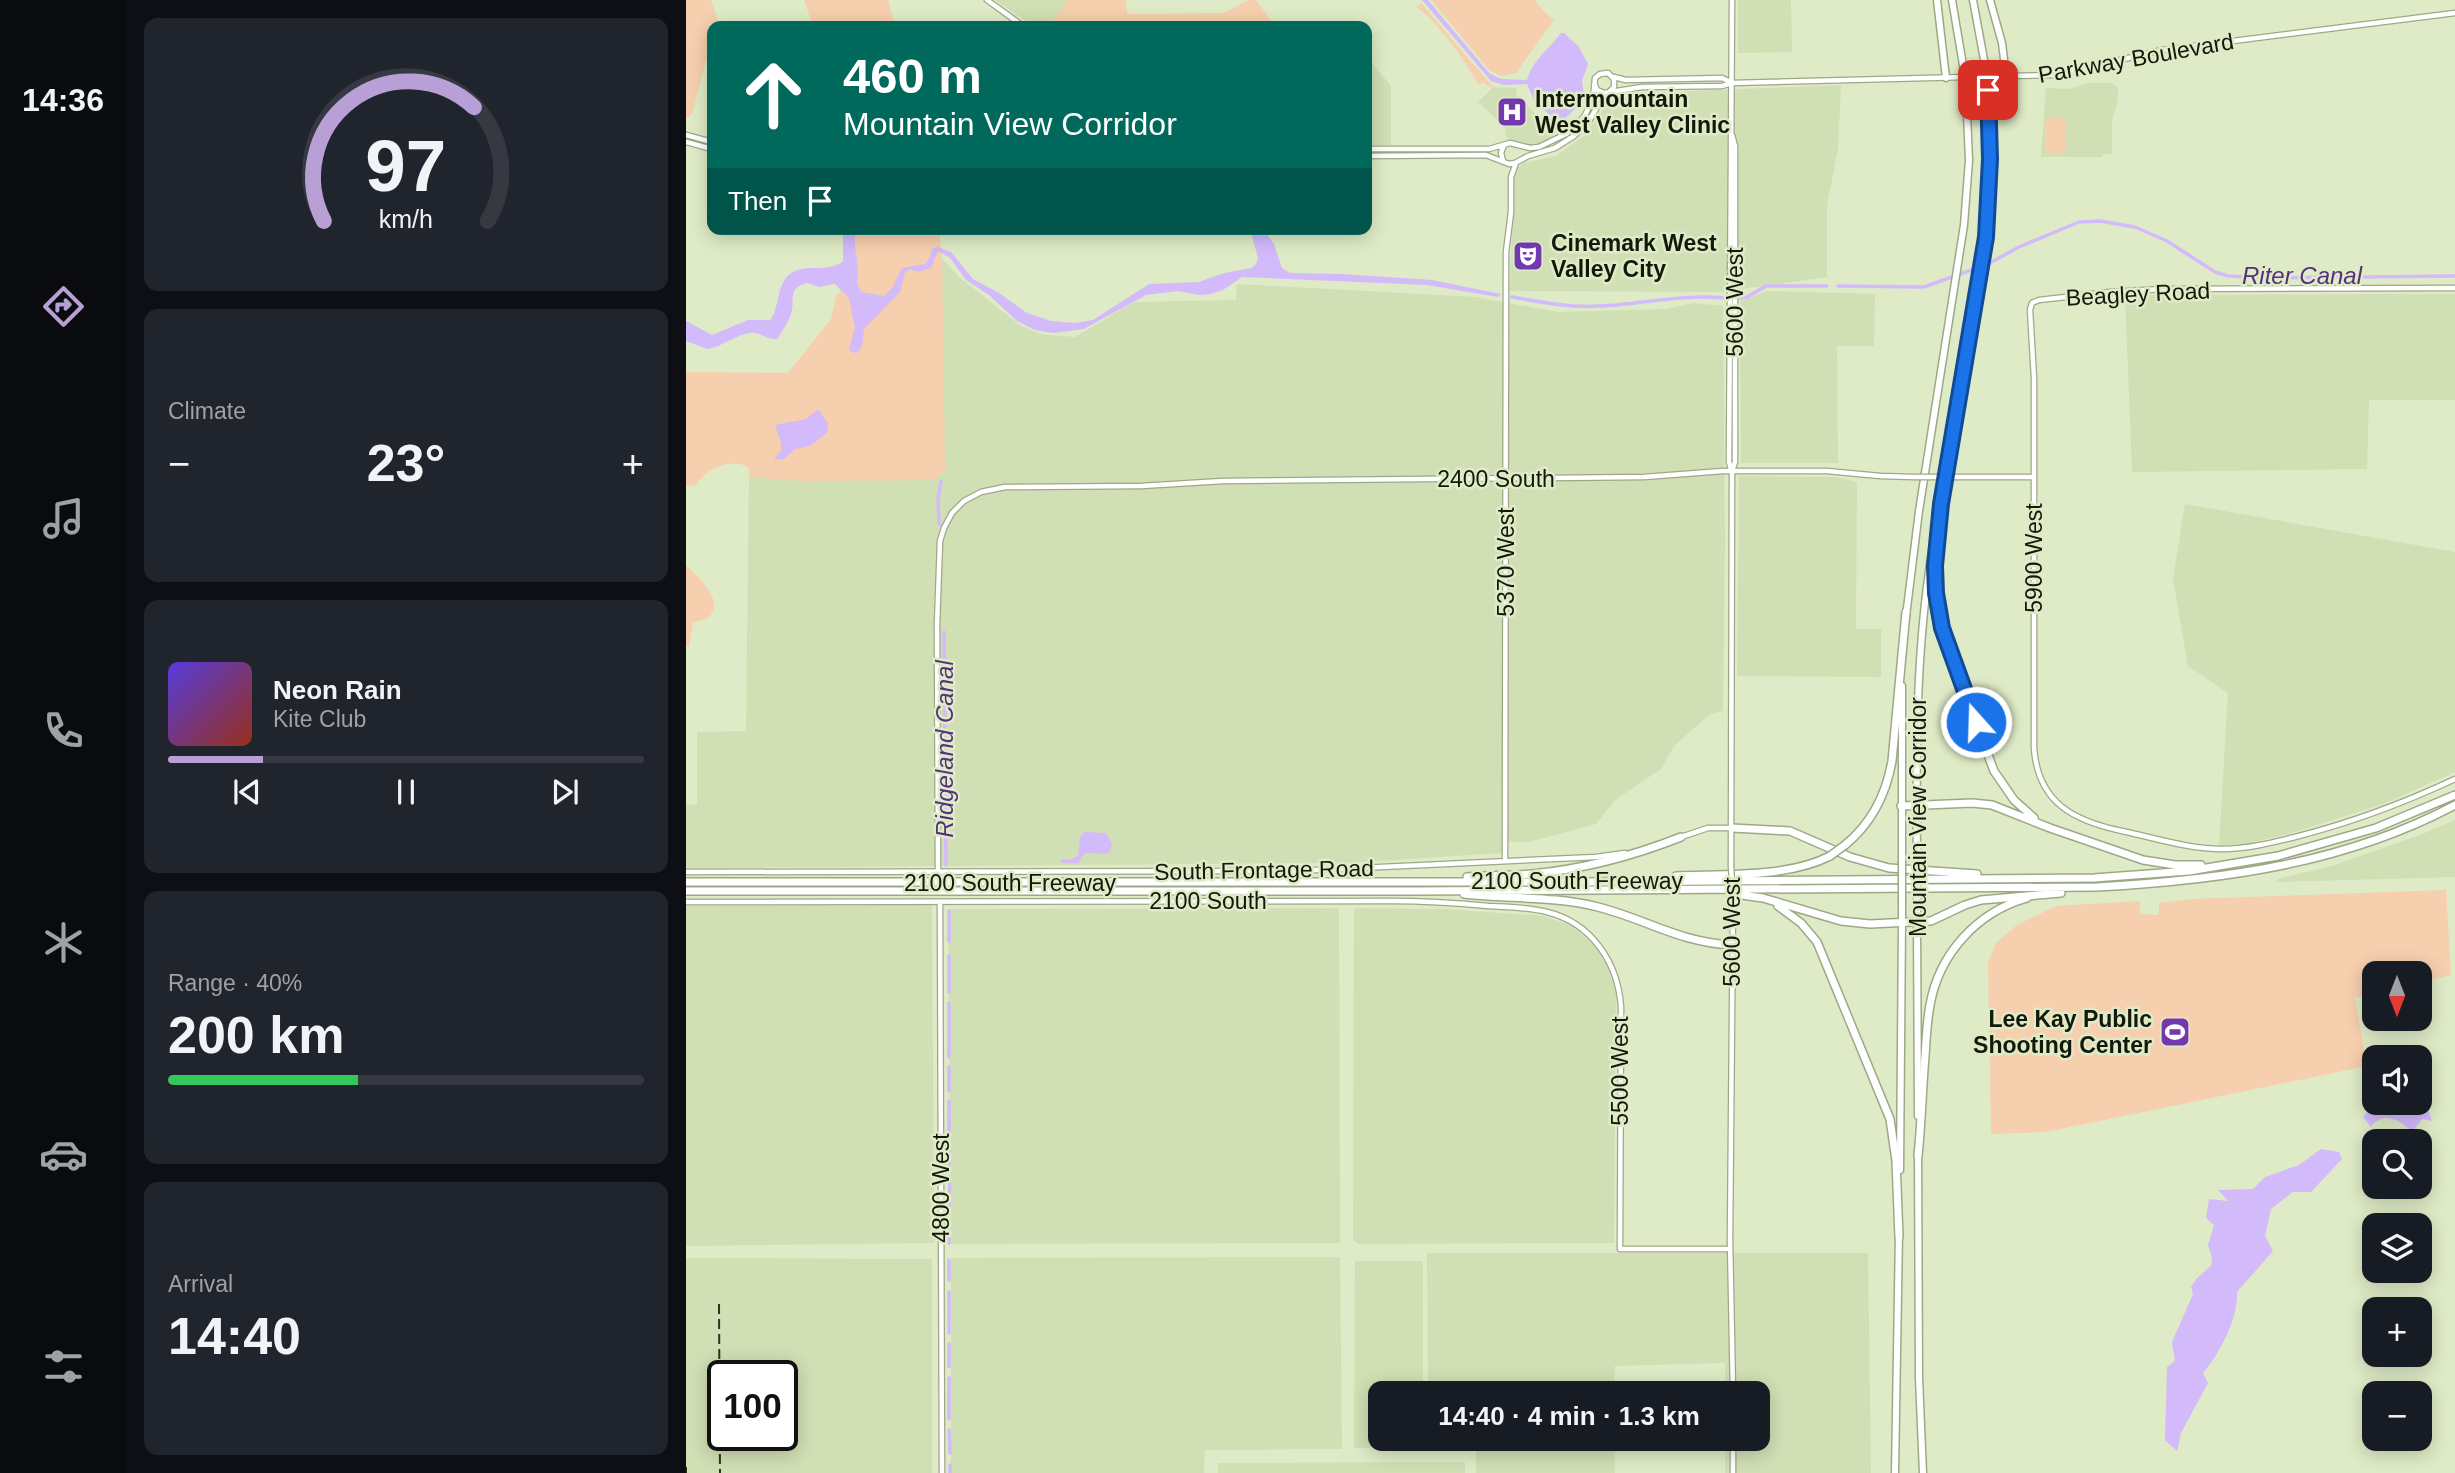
<!DOCTYPE html>
<html lang="en">
<head>
<meta charset="utf-8">
<style>
	:root { --surface:#171b24; --page:#20242c; --text:#f1f3f6; --muted:#9ea1a6; --line:#363941; --accent:#b89fd6 }
	body { margin:0; font-family:Helvetica,sans-serif; background:var(--page); color:var(--text); height:100vh; display:flex; flex-direction:column; font-size:26px; white-space:nowrap }
	* { box-sizing:border-box; margin:0 }
	p { font-size:23px; color:var(--muted) }
	.icon { flex:none; width:38px; height:38px; fill:none; stroke:currentColor; stroke-width:2; stroke-linecap:round; stroke-linejoin:round }
	.map { position:relative; flex:1; overflow:hidden }
	.details { display:flex; flex-direction:column; gap:18px; padding:18px; background:#0d0f14; width:560px }
	.details>* { flex:none }
	.hud { position:absolute; left:21px; top:21px; width:665px; height:214px; border-radius:14px; box-shadow:0 4px 18px #0003; background:#00695c; color:#fff; overflow:hidden }
	.needle { width:46px; rotate:180deg }
	.buttons { position:absolute; left:1676px; top:961px; display:grid; gap:14px }
	.buttons a { display:grid; place-items:center; width:70px; height:70px; border-radius:14px; background:var(--surface); box-shadow:0 4px 18px #0003; font-size:35px }
	.speed { position:absolute; left:21px; top:1360px; display:flex; gap:14px; font-size:35px; font-weight:700; text-align:center }
	.speed>* { display:grid; place-content:center; width:91px; height:91px; border-radius:50%; background:var(--surface); box-shadow:0 4px 18px #0003; line-height:1 }
	.speed .limit { border:4px solid #111; border-radius:10px; background:#fff; color:#111 }
	.pin { position:absolute; display:grid; place-items:center; width:60px; height:60px; color:#fff; margin:-30px; border-radius:14px; box-shadow:0 4px 10px #0006 }
	.me { position:absolute; width:77px; margin:-38px; rotate:340deg; stroke-linejoin:round; filter:drop-shadow(0 0 5px #0008) }
	.turn { display:flex; align-items:center; gap:24px; height:147px; padding:0 21px; font-size:32px }
	.turn .icon { width:91px; height:91px; stroke-width:2.5 }
	.turn b { display:block; font-size:49px; line-height:60px }
	.then { display:flex; align-items:center; height:66px; padding:0 21px; background:#0003; gap:14px; font-size:26px }
	.big { font-size:52px; font-weight:800; line-height:1.1 }
	.details .tile { flex:1; display:flex; flex-direction:column; justify-content:center; gap:10px; min-width:0; padding:0 24px; border-radius:14px; background:var(--page) }
	.details .dial { align-items:center; gap:0 }
	.dial svg { height:182px; overflow:visible; fill:none; stroke:var(--line); stroke-width:7; stroke-linecap:round; text-anchor:middle }
	.dial text { fill:var(--text); stroke:none }
	.song { display:flex; align-items:center; gap:21px }
	.cover { width:84px; height:84px; border-radius:10px; background:linear-gradient(135deg,hsl(250 70% 55%),hsl(10 70% 35%)) }
	.played { height:7px; border-radius:4px; background:linear-gradient(90deg,var(--accent) 20%,var(--line) 20%) }
	.keys { display:flex; justify-content:space-around; direction:ltr }
	.heat { display:flex; justify-content:space-between; align-items:center; font-size:38px; direction:ltr }
	.charge { height:10px; border-radius:5px; background:linear-gradient(90deg,#34c759 40%,var(--line) 0) }
	.trip { position:absolute; left:682px; top:1381px; width:402px; height:70px; border-radius:14px; background:var(--surface); box-shadow:0 4px 18px #0003; font-weight:800; line-height:70px; text-align:center }
	main { display:flex; flex:1; min-height:0 }
	.dock { display:flex; flex-direction:column; width:126px; justify-content:space-around; align-items:center; background:#090b0e; color:var(--muted) }
	.dock .icon { width:49px; height:49px }
	.dock .on { color:var(--accent) }
	.dock b { font-size:32px; color:var(--text) }
	.map>svg:first-child { display:block }
	.built { fill:#d1dfb4; fill-rule:evenodd }
	.green { fill:#f6cfae }
	.water { fill:#d3bafb }
	.lines { fill:none; stroke-linecap:round; stroke-linejoin:round }
	.canal { stroke:#d3bafb; stroke-width:3.5 }
	.tertiary-casing { stroke:#9da986; stroke-width:7 }
	.secondary-casing { stroke:#9da986; stroke-width:7 }
	.primary-casing { stroke:#9da986; stroke-width:9 }
	.trunk-casing { stroke:#9da986; stroke-width:9 }
	.motorway-casing { stroke:#9da986; stroke-width:10 }
	.tertiary { stroke:#fff; stroke-width:4.5 }
	.secondary { stroke:#fff; stroke-width:4.5 }
	.primary { stroke:#fff; stroke-width:6 }
	.trunk { stroke:#fff; stroke-width:6 }
	.motorway { stroke:#fff; stroke-width:7 }
	.rail { stroke:#2d3222; stroke-width:2; stroke-dasharray:10 5; stroke-linecap:butt }
	.tertiary-bridge-casing { stroke:#9da986; stroke-width:7; stroke-linecap:butt }
	.secondary-bridge-casing { stroke:#9da986; stroke-width:7; stroke-linecap:butt }
	.trunk-bridge-casing { stroke:#9da986; stroke-width:9; stroke-linecap:butt }
	.motorway-bridge-casing { stroke:#9da986; stroke-width:10; stroke-linecap:butt }
	.tertiary-bridge { stroke:#fff; stroke-width:4.5 }
	.secondary-bridge { stroke:#fff; stroke-width:4.5 }
	.trunk-bridge { stroke:#fff; stroke-width:6 }
	.motorway-bridge { stroke:#fff; stroke-width:7 }
	.route-casing { stroke:#114b97; stroke-width:18 }
	.route { stroke:#1a73e8; stroke-width:12 }
	.labels { text-anchor:middle; stroke-width:5; stroke-linejoin:round; paint-order:stroke }
	.street-label { font-size:23px; fill:#14180b; stroke:#dfebc6 }
	.poi-label { font-size:23px; font-weight:bold; fill:#14180b; stroke:#dfebc6; text-anchor:start }
	.water-label { font-size:24px; font-style:italic; fill:#54317c; stroke:#dfebc6 }
</style>
</head>
<body>
<main>
<nav class="dock">
<b>14:36</b>
<svg class="icon on" aria-label="directions" viewBox="0 0 24 24"><path d="M12 3l9 9-9 9-9-9zM9 14v-3h6M13 9l2 2-2 2"/></svg>
<svg class="icon" aria-label="music" viewBox="0 0 24 24"><path d="M9 18V5l10-2v13"/><circle cx="6" cy="18" r="3"/><circle cx="16" cy="16" r="3"/></svg>
<svg class="icon" aria-label="phone" viewBox="0 0 24 24"><path d="M5 4h4l2 5-3 2q2 4 5 5l2-3 5 2v4C11 20 4 13 5 4z"/></svg>
<svg class="icon" aria-label="climate" viewBox="0 0 24 24"><path d="M12 3v18M4 7l16 10M4 17L20 7"/></svg>
<svg class="icon" aria-label="car" viewBox="0 0 24 24"><path d="M5 17H2v-5l4-1 3-4h7l3 4 3 1v5h-3M9 17h6M6 11h13"/><circle cx="7" cy="17" r="2"/><circle cx="17" cy="17" r="2"/></svg>
<svg class="icon" aria-label="filters" viewBox="0 0 24 24"><path d="M4 7h16M4 17h16"/><circle cx="9" cy="7" r="2"/><circle cx="15" cy="17" r="2"/></svg>
</nav>
<section class="details">
<div class="tile dial"><svg viewBox="0 0 100 80">
<path d="M14 69A42 42 0 1 1 86 69"/>
<path d="M14 69A42 42 0 0 1 80 19" stroke="#b89fd6"/>
<text x="50" y="56" font-size="32" font-weight="700">97</text>
<text x="50" y="72" font-size="11">km/h</text>
</svg></div>
<div class="tile"><p>Climate</p>
<div class="heat"><a>−</a><b class="big">23°</b><a>+</a></div>
</div>
<div class="tile">
<div class="song"><i class="cover"></i><div><b>Neon Rain</b><p>Kite Club</p></div></div>
<div class="played"></div>
<div class="keys"><svg class="icon" aria-label="previous" viewBox="0 0 24 24"><path d="M18 5L8 12l10 7zM5 5v14"/></svg><svg class="icon" aria-label="pause" viewBox="0 0 24 24"><path d="M8 5v14M16 5v14"/></svg><svg class="icon" aria-label="next" viewBox="0 0 24 24"><path d="M6 5l10 7-10 7zM19 5v14"/></svg></div>
</div>
<div class="tile"><p>Range · 40%</p><b class="big">200 km</b><div class="charge"></div></div>
<div class="tile"><p>Arrival</p><b class="big">14:40</b></div>
</section>
<div class="map">
<svg width="1769" height="1473" viewBox="0 0 1769 1473">
	<rect width="100%" height="100%" fill="#dfebc6"/>
	<path class="built" d="M309,0H387V12L368,26H347Z
		M1052,0H1105L1106,52L1052,53Z
		M681,57L705,86V145H681Z
		M1403,83H1426L1432,88V100L1426,121V154H1416V157H1355L1360,88L1382,89Z
		M1155,85L1152,149L1141,205V277L1035,292L824,291L828,172L837,163L870,156L898,136L920,105L930,97L950,93Z
		M807,87L830,88L831,96L860,123L869,138L846,146L821,141L819,127L792,102Z
		M255,257L273,277L334,325L354,334L389,337L448,302L550,300L551,284L789,297L872,312L980,309L1007,303L1037,306L1039,542L1037,711L1024,714L988,746L975,769L929,800L910,824L843,842H816V853L659,863L0,868V805L11,804V732L60,731L63,476Z
		M1082,291L1189,294L1188,346H1151L1152,463H1055L1054,301Z
		M1769,294V400H1683L1681,469L1446,472L1439,295Z
		M1053,476L1151,477L1171,482L1170,629H1195V677L1051,676Z
		M1499,504L1769,552V772L1700,803L1599,835L1558,844L1533,845L1542,693L1502,666L1487,579Z
		M1769,820V877L1591,882V879L1646,866L1734,835Z
		M246,905L248,1243L0,1246V906Z
		M653,908L654,1243L265,1244L262,909Z
		M668,908L758,909L858,916L886,926L909,946L923,969L930,991L928,1243L672,1244L667,1240Z
		M741,1253H1182L1185,1473H1039V1439L1073,1438V1393H1039V1363L929,1366L928,1393H742Z
		M654,1257L656,1449L519,1450L518,1473H265V1258Z
		M0,1258L246,1259V1473H0ZM37,1376H96V1435H37Z
		M669,1261H737V1393H695V1438L777,1439V1448H668Z
		M790,1439H928L929,1473H790Z
		M779,1462V1473H532V1463Z"/>
	<path class="green" d="M0,0H25L32,21L30,26H26V38L6,114L0,119Z
		M118,0H202L209,26H127Z
		M382,0H440L441,14L538,13L562,0H570L589,26H363Z
		M745,0H849L856,10L868,20L830,73L816,76L804,71Z
		M735,3L807,87L806,88L797,82L793,85C782,66 748,16 730,7Z
		M1359,118H1380V154H1359Z
		M163,229H253L256,257L259,470L249,480L116,481L64,477L62,467C42,458 22,468 10,485L0,486V372L102,373L145,319L150,296L160,285Z
		M0,565C11,576 40,601 23,617C18,621 13,620 7,623L3,647L0,646Z
		M1760,890L1765,975L1734,982V973H1689V993L1669,998L1681,1066L1360,1132L1305,1134L1302,962L1310,943L1331,925L1370,906L1454,901V914L1473,915V903L1506,899Z"/>
	<path class="water" d="M736,0H742L803,73L815,79L841,80C846,61 863,49 875,33H878L893,47L902,64L896,81L898,95L889,109L873,124L848,100L841,84L818,85L805,81Z
		M157,229H170C167,248 171,253 172,270C172,280 169,283 176,292L198,296L206,288L216,268L239,264L244,257L246,249L251,247L265,252L287,279L313,293L341,313L365,321L389,323L407,320L463,284L513,282L538,273L566,268L570,264L572,258L564,229H577L588,244L596,268L604,273L655,274L746,280L815,294L812,297L741,285L556,277L537,290L525,294L513,295L492,291L460,295L398,329L367,333L349,330L331,321L303,295L280,280L264,258L252,251L245,268L232,272L224,269L219,272L214,292L178,329L176,346L171,353L165,352L163,348L169,328L163,298L149,284L133,287L121,283C100,289 110,299 105,314C102,322 96,332 91,339C79,340 74,331 64,333C49,335 36,347 21,349L0,341V321L26,335L62,320H84C94,308 90,284 104,274C120,262 142,274 157,261Z
		M131,410L134,411L142,424L141,433L124,446L109,449L98,459L88,460L95,450V443L89,425L120,419Z
		M398,832L420,833L426,844L424,852C417,856 408,852 399,853L392,863H378L374,861L375,859L384,860L392,856L394,838Z
		M1739,1099L1746,1121L1736,1119L1726,1132C1715,1120 1697,1110 1685,1127L1677,1117L1689,1103C1703,1102 1717,1115 1730,1106C1734,1104 1736,1101 1739,1099Z
		M1635,1149L1653,1152L1656,1159L1625,1192H1607L1585,1209L1579,1236L1587,1251L1551,1292C1552,1319 1534,1353 1517,1373L1522,1383L1495,1433L1491,1451L1479,1440L1481,1367L1489,1361L1486,1342L1507,1294L1505,1287L1511,1278L1525,1266L1526,1258L1522,1245L1528,1225L1520,1218L1523,1199L1542,1201L1532,1190L1567,1189L1579,1177L1613,1165Z"/>
	<g class="lines">
		<path class="canal" d="M1152,286L1238,287L1302,264L1333,247L1393,222L1414,221L1449,227L1481,241L1529,272L1542,276L1584,278L1769,276
			M826,297C855,302 883,308 913,306C956,304 996,294 1039,298
			M1053,298L1061,297L1080,286H1141
			M253,524L252,498L255,481
			M258,632L260,865
			M263,941V911
			M263,992V956
			M263,1003V1057
			M263,1067V1091
			M263,1101V1133
			M263,1144V1168
			M263,1210L264,1178
			M263,1220V1243
			M263,1280V1260
			M263,1292V1333
			M263,1344V1367
			M263,1419V1378
			M263,1430L264,1453
			M264,1473V1465"/>
		<g class="tertiary-casing">
			<path id="tertiary" d="M301,0L337,26
				M1320,76L1371,75L1476,50L1769,13
				M928,77L940,80L1036,78L1046,83
				M909,85L911,90L918,93L956,87L1036,86L1046,83
				M0,135L26,142
				M0,142L26,149
				M681,149H803L824,143L844,148L853,147L880,134L898,117L907,99L909,78L914,74L922,73L928,79V87L924,91
				M681,156L800,155L823,164L829,163L842,156L869,148L888,136L903,121L914,102L923,92
				M817,161L815,153L818,145
				M1769,288L1477,289L1424,292L1353,300L1346,303L1344,310L1348,378V748C1352,803 1388,821 1436,831C1469,838 1503,849 1536,849C1560,849 1585,843 1609,837C1664,823 1718,803 1769,779
				M1271,477H1348
				M819,860L820,252L825,212V177L830,163
				M0,872L609,871L910,857L939,853
				M252,872L251,625L254,541L258,528L266,513L278,501L295,492L319,487L455,486L537,481L958,477L1037,471H1141L1194,476L1228,477
				M0,902L705,901C737,901 770,903 802,906C821,907 842,907 861,912C906,923 932,963 935,1007L934,1249H1044
				M254,902L256,1473"/>
		</g>
		<g class="secondary-casing">
			<path id="secondary" d="M1046,83L1320,76
				M1045,470L1043,462L1046,0
				M995,837L1022,828H1045
				M1045,865L1046,471L1049,462V146L1046,135
				M1047,904L1044,1240L1047,1393
				M1047,1438V1473"/>
		</g>
		<g class="primary-casing">
			<path id="primary" d="M1231,922L1232,1116
				M1232,1151L1233,1378L1237,1473
				M1214,1170L1216,922
				M1209,1473L1213,1233"/>
		</g>
		<g class="trunk-casing">
			<path id="trunk" d="M1251,0L1260,78
				M1266,0L1277,65
				M1287,0L1299,65
				M1304,0L1316,43L1320,76
				M1254,508C1281,371 1310,231 1302,91
				M1220,616L1233,511L1278,225L1283,160L1280,91
				M1216,686V861
				M1231,862C1230,751 1229,638 1250,529
				M1216,901V922
				M1231,901V922"/>
		</g>
		<g class="motorway-casing">
			<path id="motorway" d="M1255,504L1249,575L1251,602L1258,637L1308,771L1328,800L1348,818
				M1215,806L1286,803L1306,805L1364,828L1457,860L1489,865H1515
				M1046,828L1104,831L1164,857L1203,868L1291,874
				M1159,845C1186,823 1200,795 1206,761L1220,612
				M990,876C1038,874 1101,878 1144,856
				M781,877C803,875 825,876 846,874C898,869 947,856 995,837
				M0,882H893L1408,878L1503,871L1592,856L1690,828L1769,795
				M0,891H732L1411,887C1535,880 1658,864 1769,805
				M778,894C822,899 869,896 912,907C960,919 994,943 1047,945
				M1048,894L1077,898L1155,921L1184,924L1245,921L1279,905L1295,900L1375,893
				M1092,906L1115,923L1131,942L1204,1119L1210,1161L1213,1237
				M1232,1156C1235,1127 1236,1098 1238,1069C1240,1048 1240,1026 1244,1005C1253,954 1291,912 1341,898"/>
		</g>
		<use href="#tertiary" class="tertiary"/>
		<use href="#secondary" class="secondary"/>
		<use href="#primary" class="primary"/>
		<use href="#trunk" class="trunk"/>
		<use href="#motorway" class="motorway"/>
		<path class="rail" d="M33,1304L34,1473
			M0,1467V1473"/>
		<g class="tertiary-bridge-casing">
			<path id="tertiary-bridge" d="M1228,477H1271"/>
		</g>
		<g class="secondary-bridge-casing">
			<path id="secondary-bridge" d="M1045,865L1047,904"/>
		</g>
		<g class="trunk-bridge-casing">
			<path id="trunk-bridge" d="M1277,65L1280,91
				M1299,65L1302,91
				M1216,861V901
				M1231,901V862"/>
		</g>
		<g class="motorway-bridge-casing">
			<path id="motorway-bridge" d="M1144,856L1159,845"/>
		</g>
		<use href="#tertiary-bridge" class="tertiary-bridge"/>
		<use href="#secondary-bridge" class="secondary-bridge"/>
		<use href="#trunk-bridge" class="trunk-bridge"/>
		<use href="#motorway-bridge" class="motorway-bridge"/>
	</g>
	<g class="lines">
		<g class="route-casing">
			<path id="route" d="M1290,722L1256,628L1250,593L1249,566L1255,504L1300,237L1304,159L1302,90"/>
		</g>
		<use href="#route" class="route"/>
	</g>
	<defs>
		<g id="hospital-square" transform="scale(1.575)"><rect x="-9" y="-9" width="18" height="18" rx="4" fill="#7238ae" stroke="#dfebc6"/><path d="M-5-5h3v3.5h4V-5h3V5h-3V1.5h-4V5h-3Z" fill="#fff"/></g>
		<g id="theatre-square" transform="scale(1.575)"><rect x="-9" y="-9" width="18" height="18" rx="4" fill="#7238ae" stroke="#dfebc6"/><path d="M-5-5.5Q0-4 5-5.5V0Q5 5 0 6Q-5 5-5 0ZM-3.3-2.5H-1v1.5H-3.3ZM1-2.5H3.3v1.5H1ZM-2.8 1Q0 5.5 2.8 1Z" fill="#fff"/></g>
		<g id="stadium-square" transform="scale(1.575)"><rect x="-9" y="-9" width="18" height="18" rx="4" fill="#7238ae" stroke="#dfebc6"/><path d="M0-5a6.5 5 0 1 0 0 10a6.5 5 0 1 0 0-10ZM-3.5-1.8h7v3.6h-7Z" fill="#fff"/></g>
	</defs>
	<g fill-rule="evenodd">
		<use href="#hospital-square" x="826" y="112"/>
		<use href="#theatre-square" x="842" y="256"/>
		<use href="#stadium-square" x="1489" y="1032"/>
	</g>
	<g class="labels">
		<g class="street-label">
			<text transform="translate(1450 58) rotate(-10)" y="8">Parkway Boulevard</text>
			<text transform="translate(1452 294) rotate(-3)" y="8">Beagley Road</text>
			<text transform="translate(1049 302) rotate(-90)" y="8">5600 West</text>
			<text x="810" y="487">2400 South</text>
			<text transform="translate(1348 558) rotate(-90)" y="8">5900 West</text>
			<text transform="translate(820 562) rotate(-90)" y="8">5370 West</text>
			<text transform="translate(1232 817) rotate(-90)" y="8">Mountain View Corridor</text>
			<text transform="translate(578 870) rotate(-1)" y="8">South Frontage Road</text>
			<text x="891" y="889">2100 South Freeway</text>
			<text x="324" y="891">2100 South Freeway</text>
			<text x="522" y="909">2100 South</text>
			<text transform="translate(1046 932) rotate(-90)" y="8">5600 West</text>
			<text transform="translate(934 1071) rotate(-90)" y="8">5500 West</text>
			<text transform="translate(255 1188) rotate(-90)" y="8">4800 West</text>
		</g>
		<g class="poi-label">
			<text x="849" y="107">Intermountain<tspan x="849" dy="26">West Valley Clinic</tspan></text>
			<text x="865" y="251">Cinemark West<tspan x="865" dy="26">Valley City</tspan></text>
			<text x="1466" y="1027" text-anchor="end">Lee Kay Public<tspan x="1466" dy="26">Shooting Center</tspan></text>
		</g>
		<g class="water-label">
			<text x="1616" y="284">Riter Canal</text>
			<text transform="translate(259 749) rotate(-90)" y="8">Ridgeland Canal</text>
		</g>
	</g>
</svg>
<div class="buttons">
<a><svg class="needle" viewBox="-14 -14 28 28"><path d="M0-13l5 13h-10z" fill="#e53935"/><path d="M0 13l5-13h-10z" fill="#9ea1a6"/></svg></a>
<a><svg class="icon" aria-label="sound" viewBox="0 0 24 24"><path d="M4 9h4l5-4v14l-5-4H4zM17 9q2 3 0 6"/></svg></a>
<a><svg class="icon" aria-label="search" viewBox="0 0 24 24"><circle cx="10" cy="10" r="6"/><path d="M15 15l6 6"/></svg></a>
<a><svg class="icon" aria-label="layers" viewBox="0 0 24 24"><path d="M12 4l9 5-9 5-9-5zM3 14l9 5 9-5"/></svg></a>
<a>+</a>
<a>−</a>
</div>
<div class="speed"><div class="limit">100</div></div>
<div class="pin" style="left:1302px;top:90px;background:#d93025"><svg class="icon" aria-label="arrive" viewBox="0 0 24 24"><path d="M6 21V4h12l-3 4 3 4H6"/></svg></div>
<svg class="me" style="left:1290px;top:722px" viewBox="-20 -20 40 40"><circle r="17" fill="#1a73e8" stroke="#fff" stroke-width="3"/><path d="M0-11L8 9 0 5-8 9z" fill="#fff"/></svg>
<div class="trip">14:40 · 4 min · 1.3 km</div>
<div class="hud">
<div class="turn"><svg class="icon" aria-label="ahead" viewBox="0 0 24 24"><path d="M12 20V5M6 11l6-6 6 6"/></svg><div><b>460 m</b>Mountain View Corridor</div></div>
<div class="then">Then<svg class="icon" aria-label="arrive" viewBox="0 0 24 24"><path d="M6 21V4h12l-3 4 3 4H6"/></svg></div>
</div>
</div>
</main>
</body>
</html>
